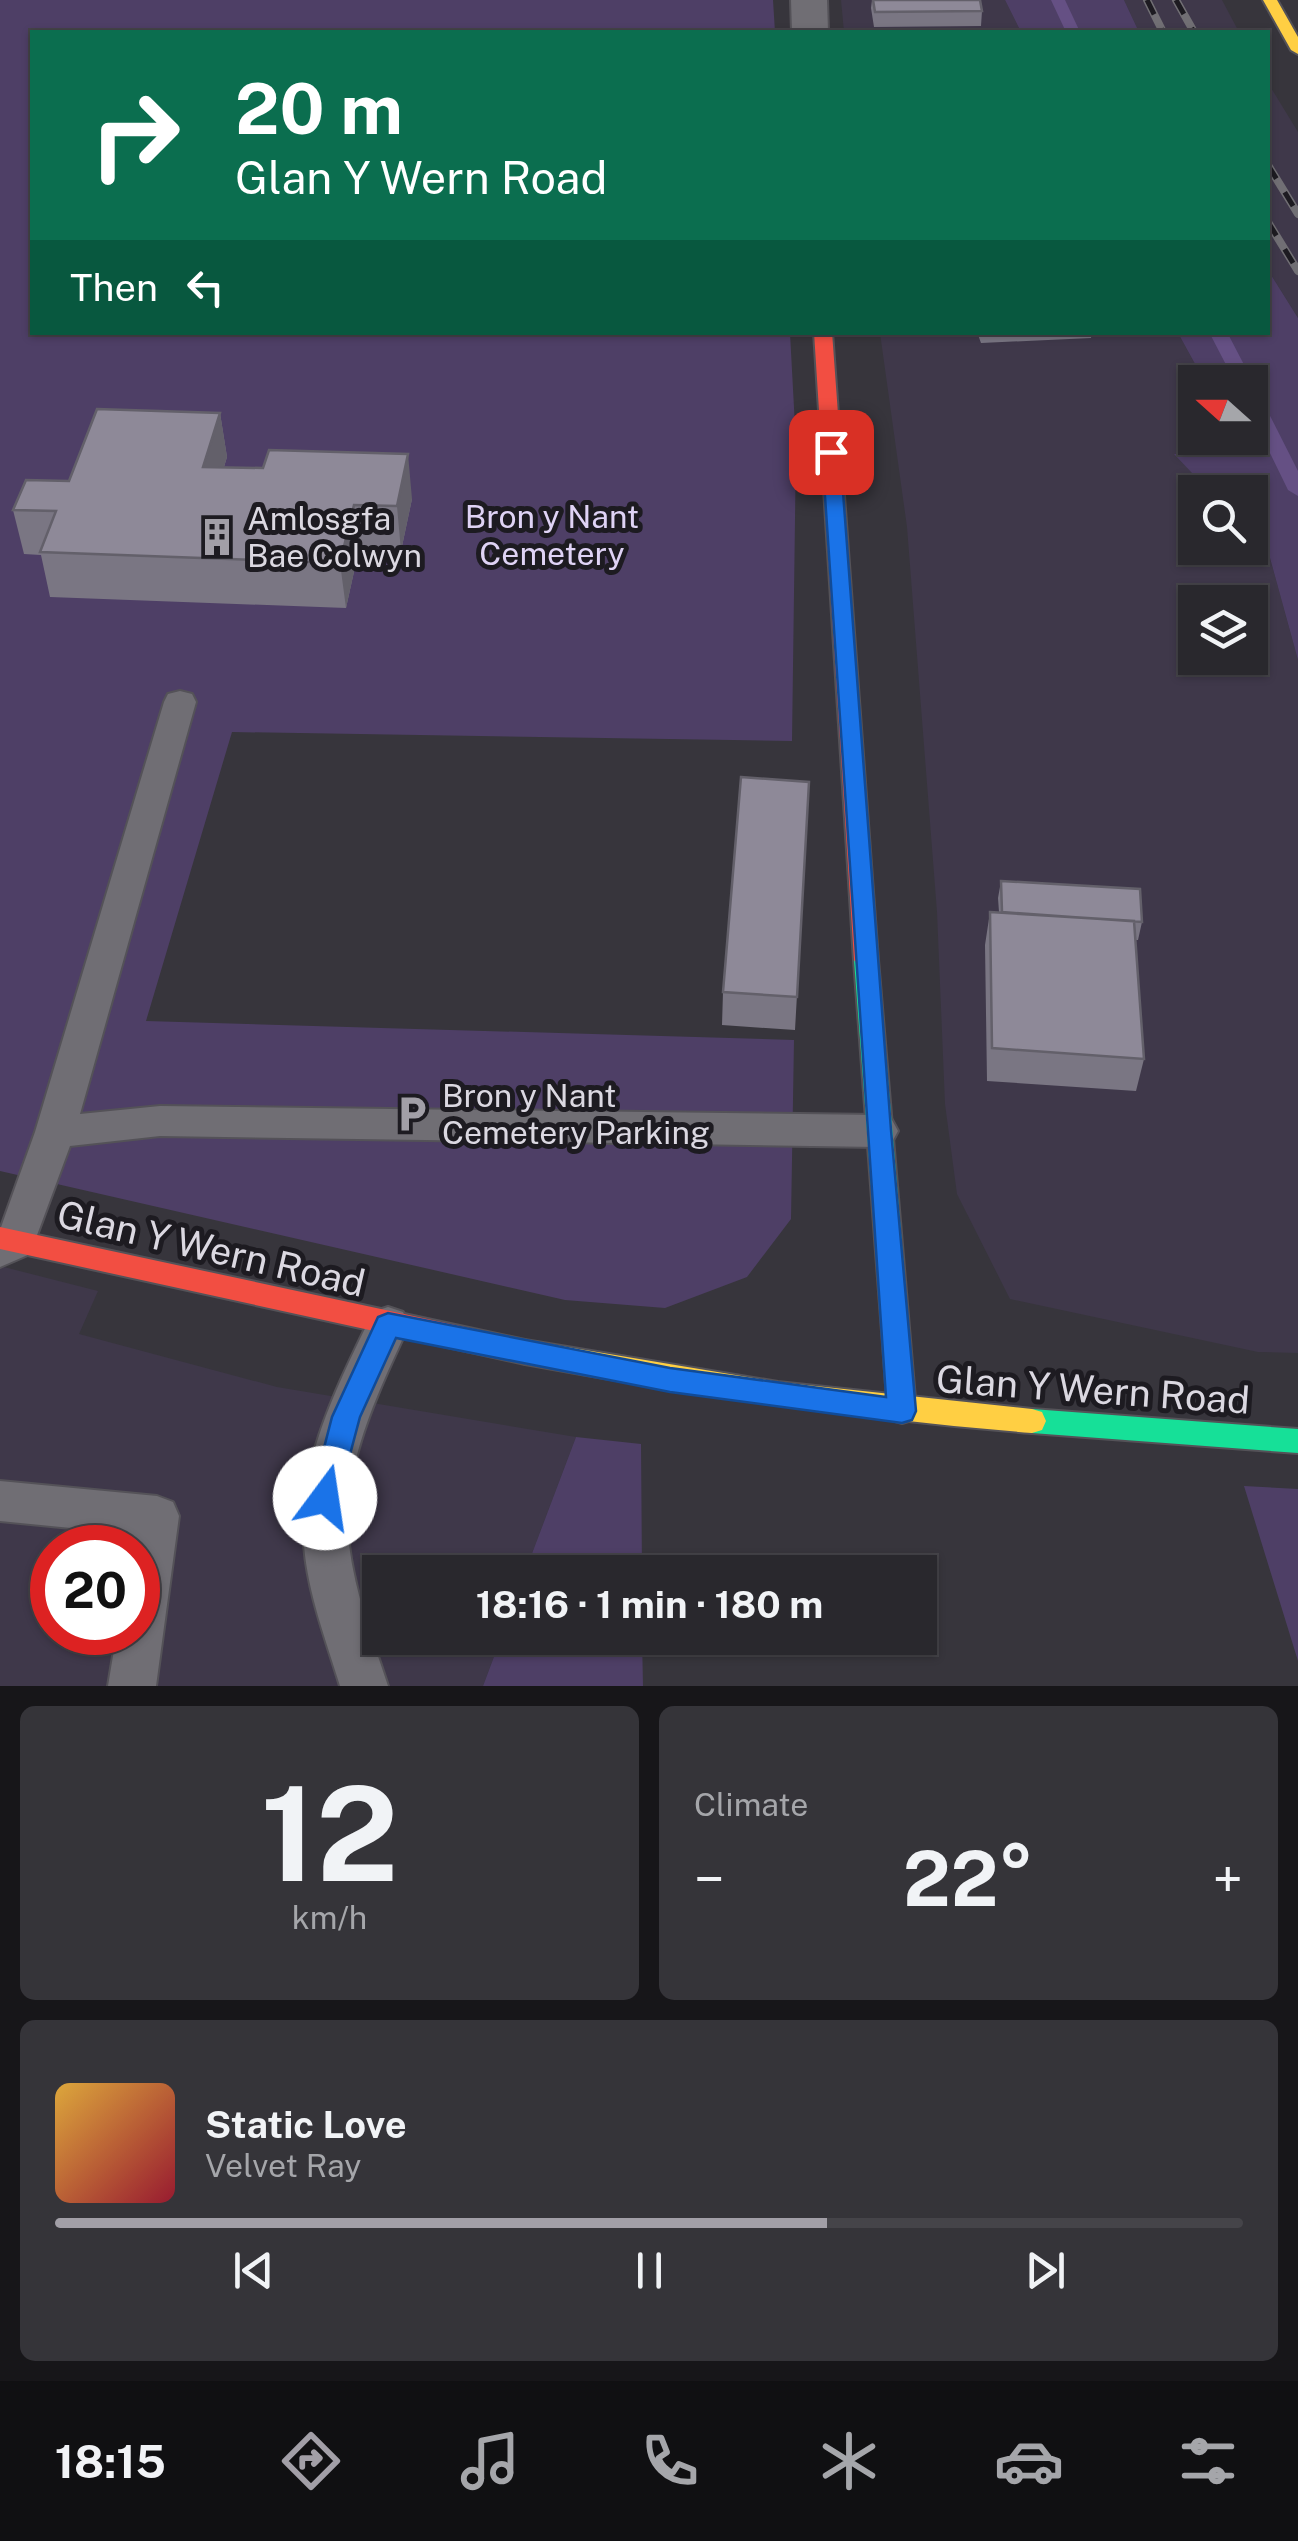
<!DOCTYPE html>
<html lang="en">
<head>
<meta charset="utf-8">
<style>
	:root { --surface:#29282d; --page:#353439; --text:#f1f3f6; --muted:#a5a6aa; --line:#454449; --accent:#a29fa7 }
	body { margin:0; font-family:"Public Sans",sans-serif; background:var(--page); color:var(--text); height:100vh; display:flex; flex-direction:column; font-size:38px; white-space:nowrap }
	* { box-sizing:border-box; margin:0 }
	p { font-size:32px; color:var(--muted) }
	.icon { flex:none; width:55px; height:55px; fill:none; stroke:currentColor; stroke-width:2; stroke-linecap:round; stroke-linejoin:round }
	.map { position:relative; height:1686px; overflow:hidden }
	.drawer { display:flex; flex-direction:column; gap:20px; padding:20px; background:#171619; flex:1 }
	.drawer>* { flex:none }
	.top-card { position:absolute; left:30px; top:30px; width:1240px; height:305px; border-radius:0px; box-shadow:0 2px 8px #0004,0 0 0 2px var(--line); background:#0b6e4f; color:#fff; overflow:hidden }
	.needle { width:65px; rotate:291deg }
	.buttons { position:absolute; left:1178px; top:365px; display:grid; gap:20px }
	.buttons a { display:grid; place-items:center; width:90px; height:90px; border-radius:0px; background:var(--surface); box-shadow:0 2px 8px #0004,0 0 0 2px var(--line); font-size:50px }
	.speed { position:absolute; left:30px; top:1525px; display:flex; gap:20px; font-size:50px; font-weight:700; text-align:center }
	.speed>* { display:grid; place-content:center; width:130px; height:130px; border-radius:50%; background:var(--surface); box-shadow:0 2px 8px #0004,0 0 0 2px var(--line); line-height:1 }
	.speed .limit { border:15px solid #d22; background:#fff; color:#111 }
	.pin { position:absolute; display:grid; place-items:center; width:85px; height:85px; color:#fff; margin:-42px; border-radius:20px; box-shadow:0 5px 15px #0006 }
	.me { position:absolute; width:110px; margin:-55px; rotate:14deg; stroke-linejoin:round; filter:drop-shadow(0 0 8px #0008) }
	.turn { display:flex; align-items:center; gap:35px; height:210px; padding:0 40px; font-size:45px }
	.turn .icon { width:130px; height:130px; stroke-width:2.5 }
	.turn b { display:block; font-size:70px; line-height:85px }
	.then { display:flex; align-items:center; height:95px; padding:0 40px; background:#0003; gap:20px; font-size:38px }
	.big { font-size:75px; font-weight:700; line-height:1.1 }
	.drawer .tile { flex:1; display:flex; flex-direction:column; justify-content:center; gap:15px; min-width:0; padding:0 35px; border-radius:15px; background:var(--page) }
	.drawer .dial { align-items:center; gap:0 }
	.dial b { font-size:130px; line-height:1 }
	.song { display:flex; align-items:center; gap:30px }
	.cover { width:120px; height:120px; border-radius:15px; background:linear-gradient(135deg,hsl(40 70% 55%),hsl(350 70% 35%)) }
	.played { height:10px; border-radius:5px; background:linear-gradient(90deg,var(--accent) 65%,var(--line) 65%) }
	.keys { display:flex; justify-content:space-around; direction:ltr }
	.heat { display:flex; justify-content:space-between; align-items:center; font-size:55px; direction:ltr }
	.drawer .tiles { flex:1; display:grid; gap:20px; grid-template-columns:1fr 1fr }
	.tile:last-child { grid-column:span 2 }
	.trip { position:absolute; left:362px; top:1555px; width:575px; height:100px; border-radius:0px; background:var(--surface); box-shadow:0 2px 8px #0004,0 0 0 2px var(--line); font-weight:700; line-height:100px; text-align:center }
	.tab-bar { display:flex; height:160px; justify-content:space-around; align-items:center; background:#101012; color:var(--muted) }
	.tab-bar .icon { width:70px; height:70px }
	.tab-bar .on { color:var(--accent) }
	.tab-bar b { font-size:45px; color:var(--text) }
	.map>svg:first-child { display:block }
	.built { fill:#3f384a; fill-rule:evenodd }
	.green { fill:#4e3f66 }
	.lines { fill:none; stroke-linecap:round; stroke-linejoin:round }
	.stream { fill:#655084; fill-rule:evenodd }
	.lane-casing { stroke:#545258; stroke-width:4 }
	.street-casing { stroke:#545258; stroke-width:4 }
	.fast-casing { stroke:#545258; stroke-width:4 }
	.slow-casing { stroke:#545258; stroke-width:4 }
	.jam-casing { stroke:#545258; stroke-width:4 }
	.lane { fill:#706e74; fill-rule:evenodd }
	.street { fill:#706e74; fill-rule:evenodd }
	.fast { fill:#16e098; fill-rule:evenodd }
	.slow { fill:#ffcf43; fill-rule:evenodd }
	.jam { fill:#f24e42; fill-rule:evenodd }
	.rail-casing { stroke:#716f74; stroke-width:8 }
	.rail { stroke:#1d1b21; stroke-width:5; stroke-dasharray:16; stroke-linecap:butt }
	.wall { fill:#7a7683 }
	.shaded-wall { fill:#63606a }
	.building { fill:#8e8998; stroke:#63606a; stroke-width:2.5 }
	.route { fill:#1a73e8; stroke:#114b97; stroke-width:2.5 }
	.labels { text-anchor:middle; stroke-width:10; stroke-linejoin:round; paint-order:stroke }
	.park-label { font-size:32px; fill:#dfd3f5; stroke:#1d1b21 }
	.poi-label { font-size:32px; fill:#dbd8e1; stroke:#1d1b21; text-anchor:start }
	.near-street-label { font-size:38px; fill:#dbd8e1; stroke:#1d1b21 }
</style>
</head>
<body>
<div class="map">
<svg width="1298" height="1686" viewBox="0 0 1298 1686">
	<rect width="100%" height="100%" fill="#37353c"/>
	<path class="built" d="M841,0H1005L1021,32H844Z
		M1124,0H1222L1239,32H1139Z
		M1268,83L1298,132V318L1268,270Z
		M880,333H1178L1205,382H1195V438H1234L1243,454H1175L1210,492H1195V548H1250V536L1270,558L1298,660V1353L1258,1352L1010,1299L957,1194L945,1104L937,912L907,527ZM1195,602H1250V658H1195Z
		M0,1266L98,1291L79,1334L277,1387L576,1437L525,1572H380V1638H501L483,1686H0ZM52,1548H138V1632H52Z"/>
	<path class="green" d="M0,0H773L775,32H32V332L790,333L796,445L792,741L232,732L146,1021L794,1040L791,1219L747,1277L665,1308L565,1300L0,1171Z
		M1005,0H1124L1139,32H1021Z
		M1268,270L1298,318V660L1270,558L1250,536V492H1210L1174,454L1242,453L1234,438H1250V382H1205L1178,333L1268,332Z
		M576,1437L641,1444L642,1572H525Z
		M1244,1486L1298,1489V1661Z
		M501,1638H642L643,1686H483Z"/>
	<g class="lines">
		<path class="stream" d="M1051,0H1065L1080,32H1066Z
			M1209,332H1227L1253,382L1250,386V382H1235Z
			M1250,389L1259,394L1298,471V496L1288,490L1250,412Z"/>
		<g class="lane-casing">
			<path id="lane" d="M180,691L192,694L196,702L80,1114L160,1106L878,1115L892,1120L898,1131L892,1142L878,1147L160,1136L70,1146L30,1254L0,1267V1230L35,1132L164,702L168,694Z
				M388,1307L403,1312L409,1325C378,1393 340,1468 349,1545C355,1594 373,1640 388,1686H340C326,1640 308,1594 304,1545C296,1464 339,1383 373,1312Z
				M0,1481L157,1496L173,1502L179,1516L156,1686H108L117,1632H138V1548H130L132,1534L0,1521Z"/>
		</g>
		<g class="street-casing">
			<path id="street" d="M791,0H827L828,32H792Z"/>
		</g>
		<g class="fast-casing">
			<path id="fast" d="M866,951L874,954L878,960L916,1411L912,1420L902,1423L892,1420L888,1411L854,960L858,954Z
				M1032,1409L1298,1429V1453L1032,1433L1022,1430L1018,1421L1022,1412Z"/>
		</g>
		<g class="slow-casing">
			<path id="slow" d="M1263,0H1277L1298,37V54L1291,50Z
				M525,1340L778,1382L1032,1409L1042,1412L1046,1421L1042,1430L1032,1433C862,1419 693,1395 525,1364L515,1360L511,1352L515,1344Z"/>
		</g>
		<g class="jam-casing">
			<path id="jam" d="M814,332H832L878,960L874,966H858L854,960Z
				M0,1227L525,1340L535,1344L539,1352L535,1360L525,1364L0,1249Z"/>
		</g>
		<use href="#lane" class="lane"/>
		<use href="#street" class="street"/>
		<use href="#fast" class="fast"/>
		<use href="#slow" class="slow"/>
		<use href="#jam" class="jam"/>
		<g class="rail-casing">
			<path id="rail" d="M1147,0L1163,32
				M1176,0L1194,32
				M1268,165L1298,214
				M1268,222L1298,271"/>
		</g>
		<use href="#rail" class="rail"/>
	</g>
	<path class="wall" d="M872,0H980L982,11L981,26L874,27L871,8Z
		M977,332H1092L1091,338L981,343Z
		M220,413L227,457L224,467L412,499L401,551L359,549L346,608L50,597L41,555L24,554L13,510L69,481Z
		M809,782L795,1030L722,1025L723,992Z
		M1001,881L1142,922L1138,940H1135L1144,1059L1136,1091L987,1081L985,945L990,912H999L998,898Z"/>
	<path class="shaded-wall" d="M220,413L227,457L210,511L203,467Z
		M408,454L412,499L401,551L397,506Z
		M354,505L359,549L346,608L340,563Z"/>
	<path class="building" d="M873,0H980L982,11L875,12Z
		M97,409L220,413L203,467L263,468L269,450L408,454L397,506L354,505L340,563L40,552L56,511L13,510L26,480L69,481Z
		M741,777L809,782L797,997L723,992Z
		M1001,881L1140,889L1142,922L1002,912Z
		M990,912L1134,921L1144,1059L992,1048Z"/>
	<path class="route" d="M831,447L840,452L891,1130L916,1411L912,1420L902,1423L670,1392L396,1338L360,1417L336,1507L325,1511L315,1507L311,1498L332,1417L378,1317L388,1313L670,1368L886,1397L822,452Z"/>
	<defs>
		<g id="building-bare" transform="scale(3)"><path d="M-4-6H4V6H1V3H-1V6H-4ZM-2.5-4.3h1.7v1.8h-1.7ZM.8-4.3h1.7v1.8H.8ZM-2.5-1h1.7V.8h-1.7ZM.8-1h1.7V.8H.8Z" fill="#a29fa7" stroke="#1d1b21" stroke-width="2.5" paint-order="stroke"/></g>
		<g id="parking-bare" transform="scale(3)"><path d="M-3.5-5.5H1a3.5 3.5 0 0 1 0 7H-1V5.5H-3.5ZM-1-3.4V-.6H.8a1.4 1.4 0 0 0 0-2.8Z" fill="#a29fa7" stroke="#1d1b21" stroke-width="2.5" paint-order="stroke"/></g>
	</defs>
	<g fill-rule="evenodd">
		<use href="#building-bare" x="217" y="537"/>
		<use href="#parking-bare" x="412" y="1114"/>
	</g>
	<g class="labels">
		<g class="park-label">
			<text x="552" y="528">Bron y Nant<tspan x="552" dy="37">Cemetery</tspan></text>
		</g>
		<g class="poi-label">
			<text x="247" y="530">Amlosgfa<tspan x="247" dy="37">Bae Colwyn</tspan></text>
			<text x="442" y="1107">Bron y Nant<tspan x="442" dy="37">Cemetery Parking</tspan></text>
		</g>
		<g class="near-street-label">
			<text transform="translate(211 1249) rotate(13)" y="13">Glan Y Wern Road</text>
			<text transform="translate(1093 1390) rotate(4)" y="13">Glan Y Wern Road</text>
		</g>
	</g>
</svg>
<div class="buttons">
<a><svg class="needle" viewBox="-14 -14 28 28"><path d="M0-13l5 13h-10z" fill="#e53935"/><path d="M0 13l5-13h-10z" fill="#a5a6aa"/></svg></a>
<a><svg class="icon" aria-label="search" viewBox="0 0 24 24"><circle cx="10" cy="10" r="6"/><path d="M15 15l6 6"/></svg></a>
<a><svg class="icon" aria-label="layers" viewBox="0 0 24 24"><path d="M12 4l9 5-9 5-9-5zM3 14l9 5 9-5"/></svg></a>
</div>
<div class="speed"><div class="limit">20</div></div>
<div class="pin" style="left:831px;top:452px;background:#d93025"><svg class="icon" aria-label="arrive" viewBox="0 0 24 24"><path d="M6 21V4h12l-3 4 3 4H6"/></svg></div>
<svg class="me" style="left:325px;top:1498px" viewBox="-20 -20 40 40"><circle r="19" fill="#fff"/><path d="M0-13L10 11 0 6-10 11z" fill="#1a73e8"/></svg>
<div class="trip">18:16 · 1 min · 180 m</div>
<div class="top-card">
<div class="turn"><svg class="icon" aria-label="right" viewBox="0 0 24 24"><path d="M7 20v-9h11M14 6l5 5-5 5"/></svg><div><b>20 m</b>Glan Y Wern Road</div></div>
<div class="then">Then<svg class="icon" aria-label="left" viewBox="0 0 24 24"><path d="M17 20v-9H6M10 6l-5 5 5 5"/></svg></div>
</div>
</div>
<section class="drawer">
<div class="tiles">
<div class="tile dial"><b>12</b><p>km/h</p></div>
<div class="tile"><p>Climate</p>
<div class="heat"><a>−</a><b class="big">22°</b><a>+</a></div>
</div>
<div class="tile">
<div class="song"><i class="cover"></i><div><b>Static Love</b><p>Velvet Ray</p></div></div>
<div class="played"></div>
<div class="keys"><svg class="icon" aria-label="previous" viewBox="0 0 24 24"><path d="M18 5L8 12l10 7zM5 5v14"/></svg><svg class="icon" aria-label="pause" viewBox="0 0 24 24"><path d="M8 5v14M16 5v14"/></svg><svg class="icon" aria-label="next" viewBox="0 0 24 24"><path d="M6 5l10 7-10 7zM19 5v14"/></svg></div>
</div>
</div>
</section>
<nav class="tab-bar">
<b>18:15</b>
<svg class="icon on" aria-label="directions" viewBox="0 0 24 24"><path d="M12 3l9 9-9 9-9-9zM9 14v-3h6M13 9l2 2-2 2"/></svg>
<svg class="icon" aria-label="music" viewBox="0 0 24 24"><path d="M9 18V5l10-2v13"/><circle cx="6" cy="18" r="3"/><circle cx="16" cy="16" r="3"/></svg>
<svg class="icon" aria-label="phone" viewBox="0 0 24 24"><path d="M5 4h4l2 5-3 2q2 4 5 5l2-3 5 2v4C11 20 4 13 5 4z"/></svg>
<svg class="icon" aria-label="climate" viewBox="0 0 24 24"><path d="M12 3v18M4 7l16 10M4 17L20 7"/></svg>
<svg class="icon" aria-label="car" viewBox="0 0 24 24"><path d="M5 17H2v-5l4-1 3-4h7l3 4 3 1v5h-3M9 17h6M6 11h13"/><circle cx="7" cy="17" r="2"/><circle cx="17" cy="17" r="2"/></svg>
<svg class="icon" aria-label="filters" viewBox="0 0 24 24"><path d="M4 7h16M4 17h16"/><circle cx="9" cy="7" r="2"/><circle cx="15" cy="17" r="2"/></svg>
</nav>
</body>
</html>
